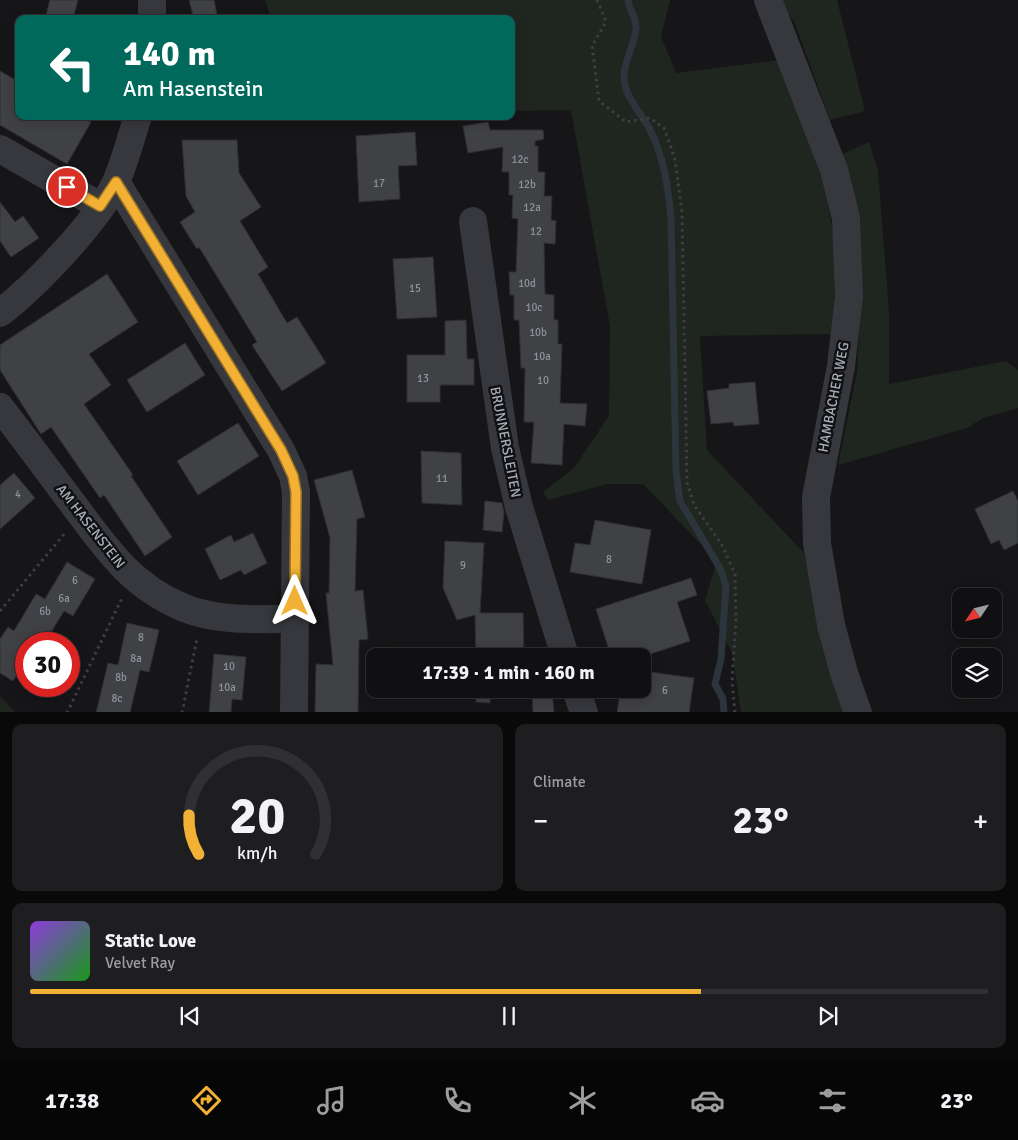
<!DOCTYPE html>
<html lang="en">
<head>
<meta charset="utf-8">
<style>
	:root { --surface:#101012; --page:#1e1e20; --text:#f1f3f6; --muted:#9c9d9f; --line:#303032; --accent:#f2b134 }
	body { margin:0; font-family:Signika,sans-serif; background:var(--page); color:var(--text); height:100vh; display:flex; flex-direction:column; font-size:19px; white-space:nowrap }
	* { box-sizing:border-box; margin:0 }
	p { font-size:16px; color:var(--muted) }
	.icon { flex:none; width:28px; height:28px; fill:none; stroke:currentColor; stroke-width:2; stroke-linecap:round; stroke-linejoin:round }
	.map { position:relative; height:712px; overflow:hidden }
	.drawer { display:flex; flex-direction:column; gap:12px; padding:12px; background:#09090a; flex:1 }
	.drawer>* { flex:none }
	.hud { position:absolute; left:15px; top:15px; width:500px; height:105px; border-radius:10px; box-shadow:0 2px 12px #0003,0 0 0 1px var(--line); background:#00695c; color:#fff; overflow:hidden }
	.needle { width:32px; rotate:235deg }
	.buttons { position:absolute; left:952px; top:588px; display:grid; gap:10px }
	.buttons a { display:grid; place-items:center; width:50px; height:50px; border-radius:10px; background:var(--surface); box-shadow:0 2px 12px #0003,0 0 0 1px var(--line); font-size:25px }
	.speed { position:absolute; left:15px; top:632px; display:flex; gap:10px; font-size:25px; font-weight:700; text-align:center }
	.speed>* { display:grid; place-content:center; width:65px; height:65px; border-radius:50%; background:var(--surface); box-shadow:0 2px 12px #0003,0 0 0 1px var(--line); line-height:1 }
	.speed .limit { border:8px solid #d22; background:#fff; color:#111 }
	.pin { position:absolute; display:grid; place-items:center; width:42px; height:42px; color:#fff; margin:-21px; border:2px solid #fff; border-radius:50%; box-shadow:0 1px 5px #0007 }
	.me { position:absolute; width:55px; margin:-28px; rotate:0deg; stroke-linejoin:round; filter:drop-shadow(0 0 4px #0008) }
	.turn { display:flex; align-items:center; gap:18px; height:105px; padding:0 25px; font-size:22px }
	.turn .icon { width:65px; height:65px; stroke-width:2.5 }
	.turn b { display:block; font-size:35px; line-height:42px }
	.big { font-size:38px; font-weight:800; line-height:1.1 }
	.drawer .tile { flex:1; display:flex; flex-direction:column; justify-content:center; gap:8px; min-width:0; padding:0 18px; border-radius:10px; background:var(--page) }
	.drawer .dial { align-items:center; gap:0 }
	.dial svg { height:130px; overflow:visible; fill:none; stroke:var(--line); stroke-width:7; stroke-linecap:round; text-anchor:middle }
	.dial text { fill:var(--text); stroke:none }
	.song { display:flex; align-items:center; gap:15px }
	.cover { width:60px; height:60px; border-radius:8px; background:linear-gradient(135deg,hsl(270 70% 55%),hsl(120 70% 35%)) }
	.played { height:5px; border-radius:2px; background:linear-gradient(90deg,var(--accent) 70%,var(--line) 70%) }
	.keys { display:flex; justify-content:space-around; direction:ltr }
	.heat { display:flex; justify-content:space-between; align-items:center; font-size:28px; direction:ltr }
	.drawer .tiles { flex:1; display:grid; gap:12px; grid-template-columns:1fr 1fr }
	.tile:last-child { grid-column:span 2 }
	.trip { position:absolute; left:366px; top:648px; width:285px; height:50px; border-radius:10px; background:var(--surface); box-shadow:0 2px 12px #0003,0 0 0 1px var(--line); font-weight:800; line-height:50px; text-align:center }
	.dock { display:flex; height:80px; justify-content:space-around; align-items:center; background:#060607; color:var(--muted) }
	.dock .icon { width:35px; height:35px }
	.dock .on { color:var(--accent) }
	.dock b { font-size:22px; color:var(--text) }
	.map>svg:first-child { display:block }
	.green { fill:#1e261f }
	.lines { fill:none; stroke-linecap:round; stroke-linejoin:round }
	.stream { stroke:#2c353c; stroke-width:7 }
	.building { fill:#404145; stroke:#303034 }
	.path { stroke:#3d3f44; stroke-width:3; stroke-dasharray:2.5 4; stroke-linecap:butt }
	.minor { stroke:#37383d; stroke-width:28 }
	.route-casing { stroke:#9d7322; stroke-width:12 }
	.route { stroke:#f2b134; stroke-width:9 }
	.labels { text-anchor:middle; stroke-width:5; stroke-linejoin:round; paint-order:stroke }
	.number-label { font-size:11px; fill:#8e929b }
	.street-label { font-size:14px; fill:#a8adb8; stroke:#111113 }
</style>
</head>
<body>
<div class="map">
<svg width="1018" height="713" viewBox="0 0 1018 713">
	<rect width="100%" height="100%" fill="#161618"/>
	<path class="green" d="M265,0H670L661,36L676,73L781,60C800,112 822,165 831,220C838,258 835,297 831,334L700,336L707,450L804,553L847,712H741L732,653L705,600L717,561L643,484H607L549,500L543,492L574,468L609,416L610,326L571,110L511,111V19H271Z
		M777,0H837L865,111L830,120L794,21Z
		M869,142L878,171L889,311V384L1006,361L1018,370V408L983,418L967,428L838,465L857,372L862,263L842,154Z
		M0,696L15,712H0Z"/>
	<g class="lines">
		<path class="stream" d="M628,0C629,11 637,17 636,29C634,49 619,67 626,89C630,102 643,116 649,128C664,156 668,187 671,218L676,471L680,501L721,570L726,586L721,659L715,684L723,699L724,713"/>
	</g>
	<path class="building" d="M50,0H78L73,19H45Z
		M189,0H214L218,19H194Z
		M0,71L19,82V116H81L91,122L67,164L0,125Z
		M488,122L490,130H543L544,139L535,141V146H538V172H545L544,196H552L551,220L556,221L555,244L544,243L545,294L554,295V320H558V344H562L560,403L587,404L585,426L564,424L562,465L531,463L534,422H524L525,368H521L519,320H514V295H510L509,272H516L518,219L512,218L513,195H509V172H502L503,147L468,153L463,126Z
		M415,132L417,165L398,166L400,199L359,202L356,136Z
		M182,140H237L239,173L261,207L240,221L268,267L258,274L287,323L297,317L326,363L282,391L252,345L257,342L199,247L197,249L180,222L195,212L186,196Z
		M0,202L15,222L23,216L39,238L11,257L0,241Z
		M433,257L437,317L397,319L393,259Z
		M107,274L138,322L89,354L111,385L84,404L133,475L131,476L172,537L145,556L104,495L100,498L51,427L41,434L0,370V345Z
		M466,320L467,359H474V385H440V402H407V355H445V321Z
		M185,343L205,375L147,412L127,380Z
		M755,382L759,424L734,426L733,422L711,424L707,391L729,388V384Z
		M238,423L259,456L198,495L177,461Z
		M421,451L461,453L462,505L422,503Z
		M352,470L365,517L357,519L355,591L363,590L368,639L359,640L358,713H315L316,664L333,665L326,593H329L330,538L314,480Z
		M14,473L35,498L0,529V485Z
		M1013,491L1018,501V543L1004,550L999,540L991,544L975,509Z
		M485,501L502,503L504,512L502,532L483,530Z
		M595,520L651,530L642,584L570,572L575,543L590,545Z
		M253,533L267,563L244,575L241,570L220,580L205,549L231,535L234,542Z
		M445,541L484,543L480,613H523L524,656H476L475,615L457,620L443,588Z
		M67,562L95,579L73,616L64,611L44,644H26V659L13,681L0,673V639L8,627L14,631L36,594L45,599Z
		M691,578L697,595L677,602L690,641L644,656H611L596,609Z
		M127,623L159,630L149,672L140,670L130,713H96L108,663L118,665Z
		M214,654L246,657L242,700L232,699L231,713H209Z
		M642,671L694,678L689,713H617L620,692L637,694L638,689H642Z
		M476,689H552L554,713H533L532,692H490V703L476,702Z"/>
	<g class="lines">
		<path class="path" d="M597,0L606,22L592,46L599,101L626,122L650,118L664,128L675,159L682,213L687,482L694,505L722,545L735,574L736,619L732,681L735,713
			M0,611L65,533
			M67,713L122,598
			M182,713L197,638"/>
		<path class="minor" d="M768,0L834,170L846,218L849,296L841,366L816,497L817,543L831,625L844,673L858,713
			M152,19V0
			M0,149L100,206
			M116,182L281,450L293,476L296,492L294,713
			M473,221L505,448L519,507L565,656
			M0,313C35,286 98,221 116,182C125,161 131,138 138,116
			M0,407C25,439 49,472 73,504C106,548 130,585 182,607C217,622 258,619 295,619
			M576,689L584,713"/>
	</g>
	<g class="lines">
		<g class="route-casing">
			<path id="route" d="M67,187L100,206L116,182L281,450L293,476L296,492L295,601"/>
		</g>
		<use href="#route" class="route"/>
	</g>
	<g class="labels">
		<g class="number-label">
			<text x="520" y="163">12c</text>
			<text x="379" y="187">17</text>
			<text x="527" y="188">12b</text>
			<text x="532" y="211">12a</text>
			<text x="536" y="235">12</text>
			<text x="527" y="287">10d</text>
			<text x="415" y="292">15</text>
			<text x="534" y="311">10c</text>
			<text x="538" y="336">10b</text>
			<text x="542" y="360">10a</text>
			<text x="423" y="382">13</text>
			<text x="543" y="384">10</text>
			<text x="442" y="482">11</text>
			<text x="18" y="498">4</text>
			<text x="609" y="563">8</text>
			<text x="463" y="569">9</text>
			<text x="75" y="584">6</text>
			<text x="64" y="602">6a</text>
			<text x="45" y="615">6b</text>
			<text x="141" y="641">8</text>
			<text x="136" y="662">8a</text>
			<text x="229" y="670">10</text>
			<text x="121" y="681">8b</text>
			<text x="227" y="691">10a</text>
			<text x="665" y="694">6</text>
			<text x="117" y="702">8c</text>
		</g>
		<g class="street-label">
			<text transform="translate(833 397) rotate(-79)" y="5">HAMBACHER WEG</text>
			<text transform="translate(506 442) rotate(79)" y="5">BRUNNERSLEITEN</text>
			<text transform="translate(91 526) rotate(52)" y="5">AM HASENSTEIN</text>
		</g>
	</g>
</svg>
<div class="buttons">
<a><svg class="needle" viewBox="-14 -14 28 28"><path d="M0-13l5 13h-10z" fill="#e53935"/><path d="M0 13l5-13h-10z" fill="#9c9d9f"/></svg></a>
<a><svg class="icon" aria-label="layers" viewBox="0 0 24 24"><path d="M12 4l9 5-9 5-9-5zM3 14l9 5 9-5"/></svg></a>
</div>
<div class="speed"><div class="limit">30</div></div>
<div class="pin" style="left:67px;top:187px;background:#d93025"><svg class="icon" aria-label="arrive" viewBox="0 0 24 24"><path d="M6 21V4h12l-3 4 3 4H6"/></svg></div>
<svg class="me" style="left:295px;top:601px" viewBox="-20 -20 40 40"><path d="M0-17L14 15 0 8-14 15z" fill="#f2b134" stroke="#fff" stroke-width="4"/></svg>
<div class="trip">17:39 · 1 min · 160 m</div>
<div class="hud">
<div class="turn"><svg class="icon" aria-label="left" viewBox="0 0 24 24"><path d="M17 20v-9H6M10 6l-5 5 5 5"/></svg><div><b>140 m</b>Am Hasenstein</div></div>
</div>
</div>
<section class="drawer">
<div class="tiles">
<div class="tile dial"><svg viewBox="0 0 100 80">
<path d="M14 69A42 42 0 1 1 86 69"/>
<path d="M14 69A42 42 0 0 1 8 45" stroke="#f2b134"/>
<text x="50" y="56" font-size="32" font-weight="700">20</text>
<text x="50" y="72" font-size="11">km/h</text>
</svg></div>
<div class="tile"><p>Climate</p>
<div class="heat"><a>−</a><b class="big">23°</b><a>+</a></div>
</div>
<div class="tile">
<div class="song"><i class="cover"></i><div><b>Static Love</b><p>Velvet Ray</p></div></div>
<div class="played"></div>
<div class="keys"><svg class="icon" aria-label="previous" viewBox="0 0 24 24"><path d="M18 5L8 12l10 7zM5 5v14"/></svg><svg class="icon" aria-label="pause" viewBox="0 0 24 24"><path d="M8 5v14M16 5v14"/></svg><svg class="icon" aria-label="next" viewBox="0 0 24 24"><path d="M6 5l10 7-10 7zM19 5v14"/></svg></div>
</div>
</div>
</section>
<nav class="dock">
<b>17:38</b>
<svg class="icon on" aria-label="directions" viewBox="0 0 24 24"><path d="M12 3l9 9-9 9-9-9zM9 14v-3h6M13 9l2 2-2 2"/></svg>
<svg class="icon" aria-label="music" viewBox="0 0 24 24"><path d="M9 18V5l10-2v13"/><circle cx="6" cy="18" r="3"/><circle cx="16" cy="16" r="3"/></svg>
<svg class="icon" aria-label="phone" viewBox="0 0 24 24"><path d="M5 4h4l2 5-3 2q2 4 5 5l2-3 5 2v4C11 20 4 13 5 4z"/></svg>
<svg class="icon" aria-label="climate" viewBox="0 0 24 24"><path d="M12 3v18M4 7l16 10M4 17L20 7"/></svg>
<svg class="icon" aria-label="car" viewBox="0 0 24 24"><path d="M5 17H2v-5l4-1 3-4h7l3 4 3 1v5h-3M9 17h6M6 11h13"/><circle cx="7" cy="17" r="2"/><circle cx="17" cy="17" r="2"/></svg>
<svg class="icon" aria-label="filters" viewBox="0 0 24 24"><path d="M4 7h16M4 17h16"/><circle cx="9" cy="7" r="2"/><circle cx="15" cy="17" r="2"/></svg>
<b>23°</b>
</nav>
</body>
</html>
